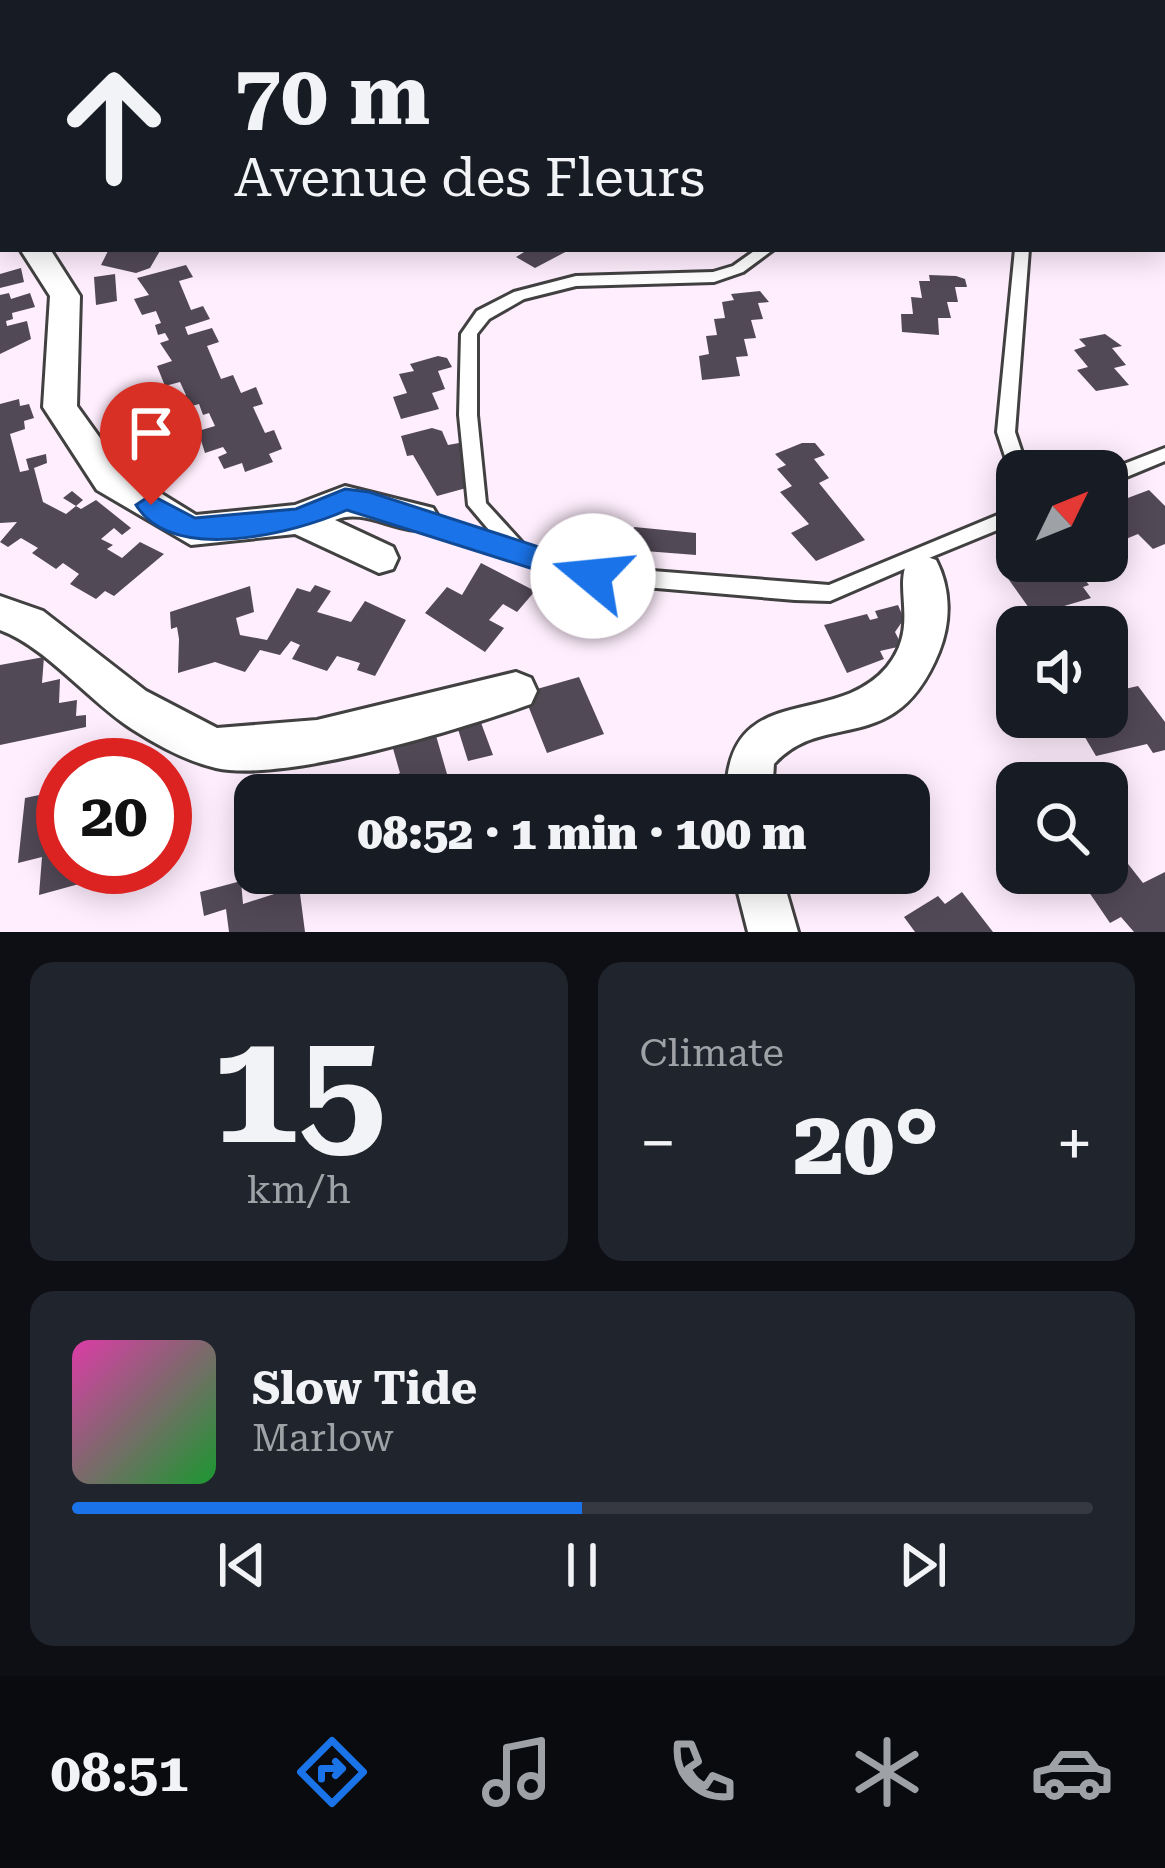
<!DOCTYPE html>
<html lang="en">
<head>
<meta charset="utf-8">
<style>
	:root { --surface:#171b24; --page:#20242c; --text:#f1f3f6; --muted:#9ea1a6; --line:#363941; --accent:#1a73e8 }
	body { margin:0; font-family:"Roboto Serif",serif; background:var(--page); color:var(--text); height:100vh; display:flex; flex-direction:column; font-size:45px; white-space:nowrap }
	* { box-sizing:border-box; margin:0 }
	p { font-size:39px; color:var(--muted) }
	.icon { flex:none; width:66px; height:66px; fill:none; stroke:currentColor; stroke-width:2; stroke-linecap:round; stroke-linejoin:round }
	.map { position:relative; height:932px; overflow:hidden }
	.sheet { display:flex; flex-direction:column; gap:30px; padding:30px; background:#0d0f14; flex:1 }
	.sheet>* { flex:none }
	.banner { position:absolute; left:0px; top:0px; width:1167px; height:252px; box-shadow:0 6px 30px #0003; background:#171b24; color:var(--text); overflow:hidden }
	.needle { width:78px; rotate:47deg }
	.buttons { position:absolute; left:996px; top:450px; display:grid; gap:24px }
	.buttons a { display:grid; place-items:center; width:132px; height:132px; border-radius:24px; background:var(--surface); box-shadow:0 6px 30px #0003; font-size:60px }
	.speed { position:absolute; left:36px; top:738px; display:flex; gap:24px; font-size:60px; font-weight:700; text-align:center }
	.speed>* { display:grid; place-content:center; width:156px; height:156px; border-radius:50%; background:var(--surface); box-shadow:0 6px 30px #0003; line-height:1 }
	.speed .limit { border:18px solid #d22; background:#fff; color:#111 }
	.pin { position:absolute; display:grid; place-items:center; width:102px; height:102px; color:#fff; margin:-123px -51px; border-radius:50% 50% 50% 0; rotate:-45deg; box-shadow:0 0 12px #0007 }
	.pin .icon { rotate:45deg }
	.me { position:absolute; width:132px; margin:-66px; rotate:287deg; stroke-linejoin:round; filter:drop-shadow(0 0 9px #0008) }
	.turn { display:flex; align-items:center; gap:42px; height:252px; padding:0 36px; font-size:54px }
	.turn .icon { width:156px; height:156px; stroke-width:2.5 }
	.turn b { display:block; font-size:84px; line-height:102px }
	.big { font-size:90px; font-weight:800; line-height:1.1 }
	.sheet .tile { flex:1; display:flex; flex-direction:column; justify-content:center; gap:18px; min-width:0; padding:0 42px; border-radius:24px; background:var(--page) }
	.sheet .dial { align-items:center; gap:0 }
	.dial b { font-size:156px; line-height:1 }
	.song { display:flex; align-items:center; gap:36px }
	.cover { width:144px; height:144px; border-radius:18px; background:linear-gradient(135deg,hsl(320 70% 55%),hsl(130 70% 35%)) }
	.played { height:12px; border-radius:6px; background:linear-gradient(90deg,var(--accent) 50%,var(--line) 50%) }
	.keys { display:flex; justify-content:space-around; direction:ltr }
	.heat { display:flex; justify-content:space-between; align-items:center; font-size:66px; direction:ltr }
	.sheet .tiles { flex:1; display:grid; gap:30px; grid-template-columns:1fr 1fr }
	.tile:last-child { grid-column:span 2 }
	.trip { position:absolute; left:234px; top:774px; width:696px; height:120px; border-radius:24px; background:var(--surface); box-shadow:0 6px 30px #0003; font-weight:800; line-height:120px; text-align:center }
	.tabs { display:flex; height:192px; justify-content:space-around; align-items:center; background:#090b0e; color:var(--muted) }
	.tabs .icon { width:84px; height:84px }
	.tabs .on { color:var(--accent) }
	.tabs b { font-size:54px; color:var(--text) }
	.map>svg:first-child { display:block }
	.building { fill:#524957 }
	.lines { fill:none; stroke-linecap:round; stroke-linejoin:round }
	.service-casing { stroke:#414141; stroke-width:6 }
	.minor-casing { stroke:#414141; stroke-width:6 }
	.service { fill:#fff; fill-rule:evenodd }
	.minor { fill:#fff; fill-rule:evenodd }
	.route { fill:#1a73e8; stroke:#114b97; stroke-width:3 }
</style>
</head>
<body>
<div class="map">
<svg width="1165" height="932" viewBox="0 0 1165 932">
	<rect width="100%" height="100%" fill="#ffeefe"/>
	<path class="building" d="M109,249H161L150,268L136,273L101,265Z
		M529,249H571L535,268L516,257Z
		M186,265L193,277L179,281L191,310L203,306L210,319L185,327L188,335L212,328L219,342L207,346L221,379L233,375L241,393L256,387L263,404L253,407L265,433L274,430L282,449L269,454L273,462L245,472L242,463L224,469L218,457L227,453L223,447L205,453L198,431L215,426L209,413L203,415L199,404L181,409L179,398L186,395L180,382L165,386L157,366L172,361L160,343L169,340L165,333L158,335L155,325L161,323L156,311L142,315L134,299L149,295L137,278Z
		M21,268L24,282L0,288V274Z
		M115,274L117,301L96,305L94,277Z
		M929,275L956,276L965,279L967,287H955L958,302H947L951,318H938L939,335L902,332L901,314H913L911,297L922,298L919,281H930Z
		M760,291L769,302L758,303L763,319L751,320L756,338L744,339L748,356L736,357L740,376L702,380L699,356L709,354L706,336L717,335L714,319L725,318L722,302L734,300L731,294Z
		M9,293L11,299L30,293L35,307L12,313L13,319L6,321L7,326L27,321L31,339L0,354V295Z
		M1105,334L1122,346L1112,348L1126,365L1114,368L1129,385L1096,391L1077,370L1088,367L1074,350L1086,346L1079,339Z
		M438,356L447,358L452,367L438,371L445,389L432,393L439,409L401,419L393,397L407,393L399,374L414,371L410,364Z
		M19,399L20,406L29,404L34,418L24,421L25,429L10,434L20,472L29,470L26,459L46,454L47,463L34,468L43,502L66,514L76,506L63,498L72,491L83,500L76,506L81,509L96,500L131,528L122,535L114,528L101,539L113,545L107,549L122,558L140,542L164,554L114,596L105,591L96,599L70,584L79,574L63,563L56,569L32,553L38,548L21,538L8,547L0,542L17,522L0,523V404Z
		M432,428L442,431L448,445L459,443L473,481L470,487L437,496L413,455L407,456L401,436Z
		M802,443H815L825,455L814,459L829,478L819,483L865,540L816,561L791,533L809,524L780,492L792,486L777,469L786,465L775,454Z
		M1149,490L1165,506V544L1153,549L1138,534L1121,541L1107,527L1109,505Z
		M634,527L696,533V555L632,550Z
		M1018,561H1070L1089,585L1083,587L1091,598L1034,615L999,566Z
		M481,563L535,591L517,612L503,604L489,620L504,628L485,652L425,613L447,587L462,595Z
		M315,585L331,591L317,612L351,622L365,601L406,620L375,676L357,670L360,663L337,656L327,671L292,659L300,645L291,641L280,655L260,650L245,672L215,662L178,673L179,639L177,627L171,629L170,612L250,586L254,612L236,618L240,635L267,640L297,588L310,592Z
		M898,605L904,619L895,632L902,646L880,651L884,659L847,673L824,625L867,614L870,620L878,618L875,611Z
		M44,657L42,683L60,679L59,703L77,700L76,716L86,715V727L0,745V665Z
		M579,677L604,734L547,753L523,693Z
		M1138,686L1165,722V750L1153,753L1147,744L1096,756L1073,717H1107V693Z
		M480,720L493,755L468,761L457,726Z
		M435,732L447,774L437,778L442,795H392L388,779L400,773L392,745Z
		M63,790V867H80L79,884L39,895L42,857L18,863L25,798Z
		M1107,837L1143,883L1165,872V932H1134L1121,917L1110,923L1076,873H1107Z
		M241,881L243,904L299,886L305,932H229L226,909L204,916L200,892Z
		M962,892L993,932H915L904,917L938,896L945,904Z"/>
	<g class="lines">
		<g class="service-casing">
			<path id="service" d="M952,0H967L970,3H955Z
				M757,249H774L743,272L714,282L576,286L524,299L489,319L477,334V415L486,503L528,549L576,565L829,585L1017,507V522L929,558L931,566L928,571L921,574L914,571L911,566L830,601L795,600L575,581L413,523L411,518L413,513L420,511L495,537L468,505L459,415L461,334L477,311L514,292L576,276L713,272L733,266Z
				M1015,249H1029L1015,432L1028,471H1017V477L1010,471L997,432Z
				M1165,448V461L1107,485L1106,471Z"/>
		</g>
		<g class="minor-casing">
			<path id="minor" d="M38,0H60L61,3H39Z
				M83,0H116L81,3Z
				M220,0H251L253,3H222Z
				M283,0H305L282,3Z
				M3,124V140L0,141V125Z
				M0,204H3V224L0,223Z
				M20,249H50L80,296L77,406L123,470L196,515L295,505L345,486L433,508L439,518L433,528C401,538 366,506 335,520L393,547L398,558L393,569L379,573L295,534L191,545L97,490L43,407L50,296Z
				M922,555L936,560C951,589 951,622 939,652C895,760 825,708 774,764L772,795H726C728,678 834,730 887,667C920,626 893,590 908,560Z
				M0,596L43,611L146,691L217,728L317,720L516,672L531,678L537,691L531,704C462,729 285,783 216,768C186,761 157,745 132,729C90,702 45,646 0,630Z
				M733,873H781L798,932H748Z"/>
		</g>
		<use href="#service" class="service"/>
		<use href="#minor" class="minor"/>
	</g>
	<path class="route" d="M345,489L369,492L604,568L608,576L593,588L347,510C295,533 173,565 136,505L151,495L195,518L296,509Z"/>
</svg>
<div class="buttons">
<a><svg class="needle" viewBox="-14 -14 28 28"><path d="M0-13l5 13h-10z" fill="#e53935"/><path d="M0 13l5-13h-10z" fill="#9ea1a6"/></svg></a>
<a><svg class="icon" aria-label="sound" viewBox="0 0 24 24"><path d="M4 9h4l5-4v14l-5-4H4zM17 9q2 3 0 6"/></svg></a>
<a><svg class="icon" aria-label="search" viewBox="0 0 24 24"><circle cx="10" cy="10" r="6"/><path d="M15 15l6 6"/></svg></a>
</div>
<div class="speed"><div class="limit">20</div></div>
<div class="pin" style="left:151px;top:505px;background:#d93025"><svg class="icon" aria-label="arrive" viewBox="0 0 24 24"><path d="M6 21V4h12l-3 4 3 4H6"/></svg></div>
<svg class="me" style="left:593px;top:576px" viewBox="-20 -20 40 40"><circle r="19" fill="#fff"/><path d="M0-13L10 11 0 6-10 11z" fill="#1a73e8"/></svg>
<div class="trip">08:52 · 1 min · 100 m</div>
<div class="banner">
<div class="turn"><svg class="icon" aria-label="ahead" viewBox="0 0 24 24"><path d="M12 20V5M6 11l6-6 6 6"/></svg><div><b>70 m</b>Avenue des Fleurs</div></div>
</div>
</div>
<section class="sheet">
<div class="tiles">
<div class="tile dial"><b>15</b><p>km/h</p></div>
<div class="tile"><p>Climate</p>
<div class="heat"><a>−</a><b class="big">20°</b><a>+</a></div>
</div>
<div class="tile">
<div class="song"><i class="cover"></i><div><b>Slow Tide</b><p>Marlow</p></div></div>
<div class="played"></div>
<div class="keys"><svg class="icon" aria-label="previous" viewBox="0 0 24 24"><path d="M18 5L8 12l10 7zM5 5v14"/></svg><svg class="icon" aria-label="pause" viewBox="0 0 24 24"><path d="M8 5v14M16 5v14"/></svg><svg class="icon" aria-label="next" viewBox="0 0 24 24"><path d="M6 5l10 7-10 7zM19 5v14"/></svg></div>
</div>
</div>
</section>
<nav class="tabs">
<b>08:51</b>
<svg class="icon on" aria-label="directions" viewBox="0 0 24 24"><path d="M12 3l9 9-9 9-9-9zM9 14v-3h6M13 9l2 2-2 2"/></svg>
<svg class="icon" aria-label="music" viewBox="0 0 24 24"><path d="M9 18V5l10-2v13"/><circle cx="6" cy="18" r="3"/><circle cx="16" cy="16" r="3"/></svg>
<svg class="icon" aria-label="phone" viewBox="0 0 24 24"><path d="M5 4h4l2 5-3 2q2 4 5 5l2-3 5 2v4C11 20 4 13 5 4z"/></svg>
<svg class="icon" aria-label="climate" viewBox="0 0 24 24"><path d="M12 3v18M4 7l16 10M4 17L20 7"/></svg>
<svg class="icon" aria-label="car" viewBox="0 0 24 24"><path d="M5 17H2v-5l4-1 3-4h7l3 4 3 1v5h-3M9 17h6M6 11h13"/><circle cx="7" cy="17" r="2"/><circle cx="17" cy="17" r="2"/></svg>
</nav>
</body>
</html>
